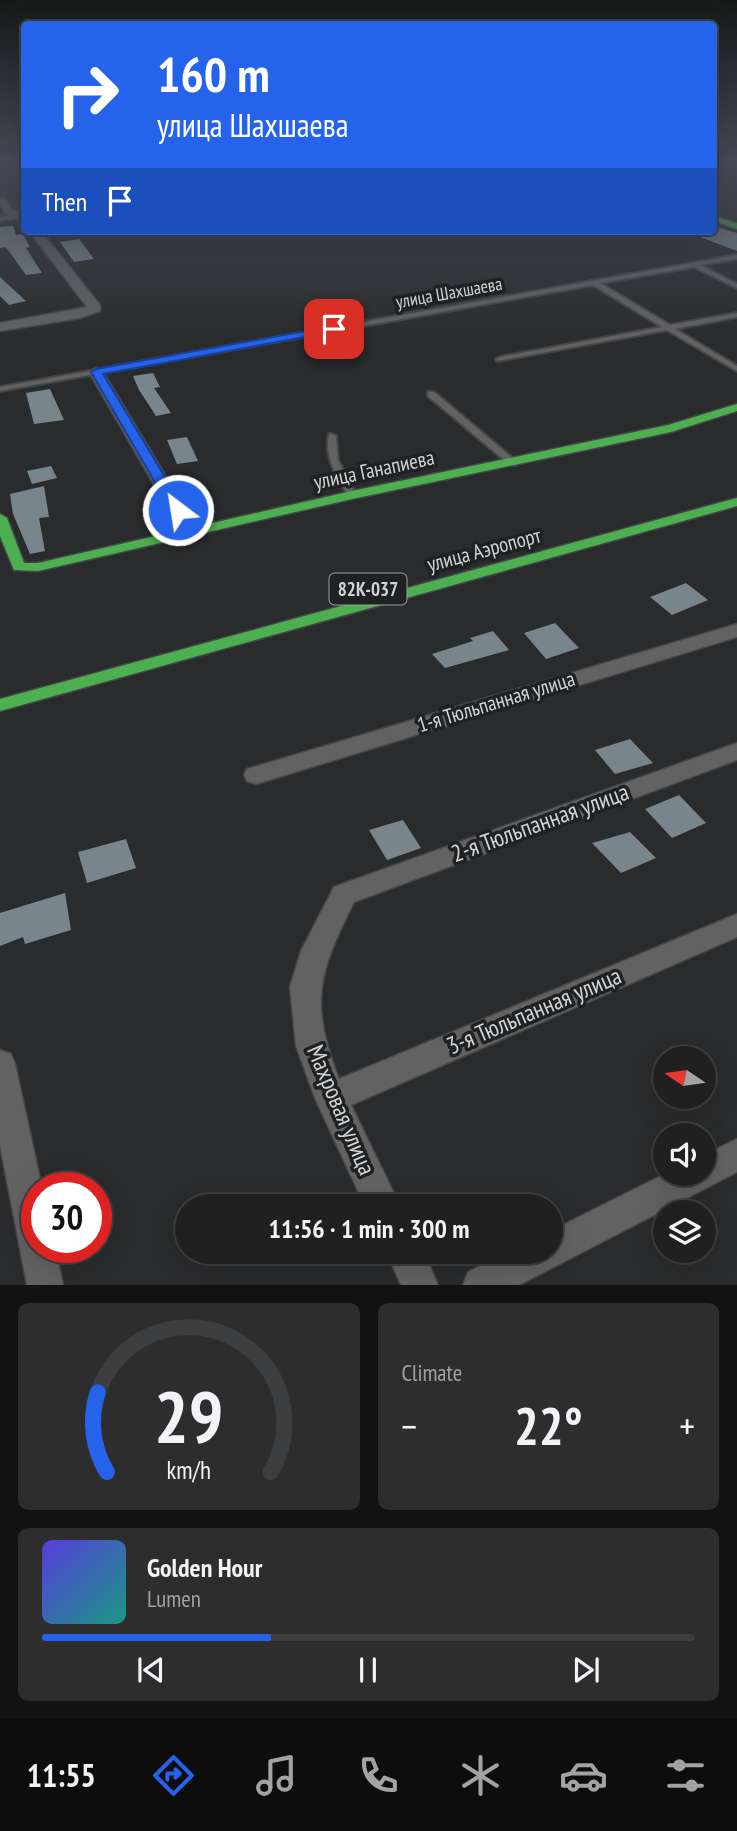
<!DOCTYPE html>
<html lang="en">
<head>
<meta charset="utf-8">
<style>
	:root { --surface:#202021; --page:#2d2d2e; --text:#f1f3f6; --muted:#a2a3a5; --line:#3d3e3f; --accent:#2563eb }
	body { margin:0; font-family:"PT Sans Narrow",sans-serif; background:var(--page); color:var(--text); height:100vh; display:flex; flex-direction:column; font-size:26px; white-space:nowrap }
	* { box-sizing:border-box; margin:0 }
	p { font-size:23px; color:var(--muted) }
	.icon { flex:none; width:38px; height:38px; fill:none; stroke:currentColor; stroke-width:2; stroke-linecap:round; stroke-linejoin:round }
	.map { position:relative; height:1285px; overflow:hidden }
	.side { display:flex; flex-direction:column; gap:18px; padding:18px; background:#121212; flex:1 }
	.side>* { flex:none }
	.top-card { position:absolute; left:21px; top:21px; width:696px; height:214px; border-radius:7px; box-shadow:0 7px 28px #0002,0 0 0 2px var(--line); background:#2563eb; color:#fff; overflow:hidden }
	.needle { width:46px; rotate:283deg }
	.fabs { position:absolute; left:653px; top:1046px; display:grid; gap:14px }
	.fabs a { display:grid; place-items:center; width:63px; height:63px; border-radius:50%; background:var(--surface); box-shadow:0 7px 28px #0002,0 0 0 2px var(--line); font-size:35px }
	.speed { position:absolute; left:21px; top:1172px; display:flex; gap:14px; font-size:35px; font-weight:700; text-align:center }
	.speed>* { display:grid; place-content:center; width:91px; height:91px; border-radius:50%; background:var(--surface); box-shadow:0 7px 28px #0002,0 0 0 2px var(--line); line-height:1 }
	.speed .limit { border:10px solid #d22; background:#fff; color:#111 }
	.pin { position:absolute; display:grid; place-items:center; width:60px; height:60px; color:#fff; margin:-30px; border-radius:14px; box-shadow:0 4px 10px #0006 }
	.me { position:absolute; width:77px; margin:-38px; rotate:329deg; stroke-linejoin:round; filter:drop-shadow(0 0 5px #0008) }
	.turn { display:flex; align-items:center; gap:24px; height:147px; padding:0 21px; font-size:32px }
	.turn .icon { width:91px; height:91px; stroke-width:2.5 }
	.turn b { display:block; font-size:49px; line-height:60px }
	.then { display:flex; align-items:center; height:66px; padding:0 21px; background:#0003; gap:14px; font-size:26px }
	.big { font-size:52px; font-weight:700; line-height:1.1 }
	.side .widget { flex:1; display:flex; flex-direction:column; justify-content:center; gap:10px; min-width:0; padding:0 24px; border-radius:10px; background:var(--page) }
	.side .dial { align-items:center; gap:0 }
	.dial svg { height:182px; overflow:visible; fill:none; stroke:var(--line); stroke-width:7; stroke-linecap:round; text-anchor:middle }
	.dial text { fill:var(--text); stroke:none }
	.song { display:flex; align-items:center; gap:21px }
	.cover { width:84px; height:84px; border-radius:10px; background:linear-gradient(135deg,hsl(250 70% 55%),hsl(170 70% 35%)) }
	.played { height:7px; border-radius:4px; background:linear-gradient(90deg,var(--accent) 35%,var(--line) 35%) }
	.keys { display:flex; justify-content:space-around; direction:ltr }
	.heat { display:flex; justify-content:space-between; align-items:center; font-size:38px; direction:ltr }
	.side .tiles { flex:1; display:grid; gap:18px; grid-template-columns:1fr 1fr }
	.widget:last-child { grid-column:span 2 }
	.trip { position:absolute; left:175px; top:1194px; width:388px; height:70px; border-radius:35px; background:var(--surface); box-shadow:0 7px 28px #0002,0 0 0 2px var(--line); font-weight:700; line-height:70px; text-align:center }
	.menu { display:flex; height:112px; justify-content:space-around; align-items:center; background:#0d0d0d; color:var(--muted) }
	.menu .icon { width:49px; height:49px }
	.menu .selected { color:var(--accent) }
	.menu b { font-size:32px; color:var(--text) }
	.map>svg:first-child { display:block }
	.building { fill:#79858c }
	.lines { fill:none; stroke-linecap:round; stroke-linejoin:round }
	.lane-casing { stroke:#454647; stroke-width:4 }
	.street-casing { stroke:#454647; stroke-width:3 }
	.fast-casing { stroke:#454647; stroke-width:3 }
	.lane { fill:#626263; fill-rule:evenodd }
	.street { fill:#626263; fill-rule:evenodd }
	.fast { fill:#4caf50; fill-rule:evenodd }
	.route { fill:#2563eb; stroke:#184099; stroke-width:2 }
	.labels { text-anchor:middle; stroke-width:7; stroke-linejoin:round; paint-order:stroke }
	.far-street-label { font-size:18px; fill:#d1d3d4; stroke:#1f2123 }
	.shield { fill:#1f2123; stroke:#9c9e9f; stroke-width:2 }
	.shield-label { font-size:19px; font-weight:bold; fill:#d1d3d4 }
	.street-label { font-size:21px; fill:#d1d3d4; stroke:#1f2123 }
	.near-street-label { font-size:24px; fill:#d1d3d4; stroke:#1f2123 }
</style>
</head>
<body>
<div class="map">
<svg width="737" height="1285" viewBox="0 0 737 1285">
	<rect width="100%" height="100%" fill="#2a2b2c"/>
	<path class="building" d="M13,226L16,235L23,234L30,247L26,248L42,273L26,275L6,247L0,248V227Z
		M714,226L737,233V251L695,235L714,231Z
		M79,239L94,259L74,262L60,242Z
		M0,277L26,301L9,305L0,296Z
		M153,373L160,387L154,388L171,413L156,416L139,390L133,376Z
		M50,389L64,420L34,424L26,393Z
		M187,437L198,461L177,464L167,440Z
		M51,466L57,478L32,484L27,471Z
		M44,486L49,517L39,518L45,551L30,554L13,514L10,494Z
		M686,583L708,600L672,615L650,597Z
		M555,623L579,648L546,659L524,633Z
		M493,631L509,650L445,668L432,654L473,641L470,638Z
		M630,739L653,763L615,774L595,750Z
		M679,795L706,823L672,838L645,809Z
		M403,820L421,848L387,860L369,830Z
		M630,832L656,858L621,873L592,843Z
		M126,839L136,868L87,883L78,852Z
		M65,893L71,930L25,944L23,937L0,946V913Z"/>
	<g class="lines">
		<g class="lane-casing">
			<path id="lane" d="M23,214L24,217L0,221V217Z
				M737,255V259L700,265L737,284V288L694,267L600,283L670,325L737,313V317L675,329L737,366V371L667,330L497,361L496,359L500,357L662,327L593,285L0,391V387Z
				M428,392H434L516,461V465H510L428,396Z
				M329,434H332L336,436L338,460L356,495L355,497H349C337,478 324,457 329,434Z"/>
		</g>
		<g class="street-casing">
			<path id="street" d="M0,197L4,198L12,210L24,214V221C9,217 0,214 0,197Z
				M29,231H41L100,305V311L80,318L0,331V323L87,307Z
				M96,368L103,372L200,533L198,537H184L182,533L89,372Z
				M737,624V637L256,784L247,781L244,775L247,769Z
				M737,743V760L354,902C318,974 309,1002 339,1079L737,914V937L351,1105L400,1206H365L315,1098L296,1046L290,987L301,951L334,887Z
				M0,1050L11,1054L15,1064L42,1188H37V1248H55L63,1285H27L0,1145Z
				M737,1139V1172L519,1285H463L468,1272L510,1251H551V1231L665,1174H704V1155Z
				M386,1251H423L438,1285H401Z"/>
		</g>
		<g class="fast-casing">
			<path id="fast" d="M714,216L737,223V229L714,221Z
				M737,404V411L671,432L352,499L38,571L14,570L0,536V514L7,518L24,563H38L352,491L668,425Z
				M737,498V506L0,711V699Z"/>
		</g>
		<use href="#lane" class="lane"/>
		<use href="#street" class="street"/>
		<use href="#fast" class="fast"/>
	</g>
	<linearGradient id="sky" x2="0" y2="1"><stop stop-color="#171818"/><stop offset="0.47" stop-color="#444a56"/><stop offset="1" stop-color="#444a56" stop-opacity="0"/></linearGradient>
	<rect width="737" height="342" fill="url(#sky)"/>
	<path class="route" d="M334,326L339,329L338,331L103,374L185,510L178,515L171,510L91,372L96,369Z"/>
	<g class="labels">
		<g class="far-street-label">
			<text transform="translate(449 293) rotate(-10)" y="6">улица Шахшаева</text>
		</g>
		<rect class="shield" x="329.5" y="573.5" width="77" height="31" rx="5"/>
		<g class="shield-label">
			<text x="368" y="596">82К-037</text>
		</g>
		<g class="street-label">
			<text transform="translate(374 470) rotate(-12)" y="7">улица Ганапиева</text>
			<text transform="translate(484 550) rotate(-15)" y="7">улица Аэропорт</text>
			<text transform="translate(496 702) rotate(-17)" y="7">1-я Тюльпанная улица</text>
		</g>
		<g class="near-street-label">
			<text transform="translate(540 823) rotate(-20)" y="8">2-я Тюльпанная улица</text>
			<text transform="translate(534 1011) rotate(-23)" y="8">3-я Тюльпанная улица</text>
			<text transform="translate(341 1110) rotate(67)" y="8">Махровая улица</text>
		</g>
	</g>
</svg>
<div class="fabs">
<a><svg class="needle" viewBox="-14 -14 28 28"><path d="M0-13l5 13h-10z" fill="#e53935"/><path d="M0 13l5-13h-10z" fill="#a2a3a5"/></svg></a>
<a><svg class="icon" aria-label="sound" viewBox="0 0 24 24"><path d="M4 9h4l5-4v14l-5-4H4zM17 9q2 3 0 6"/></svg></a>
<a><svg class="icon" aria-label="layers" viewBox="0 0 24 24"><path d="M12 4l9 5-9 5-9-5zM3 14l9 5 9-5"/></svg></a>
</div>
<div class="speed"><div class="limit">30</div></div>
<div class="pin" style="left:334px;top:329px;background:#d93025"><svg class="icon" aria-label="arrive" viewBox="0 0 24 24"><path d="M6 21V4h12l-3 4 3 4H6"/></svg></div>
<svg class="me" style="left:178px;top:510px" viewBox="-20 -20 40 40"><circle r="17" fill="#2563eb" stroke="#fff" stroke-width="3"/><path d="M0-11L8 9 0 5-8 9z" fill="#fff"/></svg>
<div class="trip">11:56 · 1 min · 300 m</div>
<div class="top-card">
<div class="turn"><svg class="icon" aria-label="right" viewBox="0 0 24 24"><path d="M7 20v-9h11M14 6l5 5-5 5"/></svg><div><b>160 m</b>улица Шахшаева</div></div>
<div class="then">Then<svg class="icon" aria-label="arrive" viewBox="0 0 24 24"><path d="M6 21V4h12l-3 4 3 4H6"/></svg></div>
</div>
</div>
<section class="side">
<div class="tiles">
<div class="widget dial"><svg viewBox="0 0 100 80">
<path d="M14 69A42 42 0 1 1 86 69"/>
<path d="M14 69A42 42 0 0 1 10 34" stroke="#2563eb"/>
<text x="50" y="56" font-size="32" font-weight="700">29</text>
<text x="50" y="72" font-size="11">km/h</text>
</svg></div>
<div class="widget"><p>Climate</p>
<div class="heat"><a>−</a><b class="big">22°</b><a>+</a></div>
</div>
<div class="widget">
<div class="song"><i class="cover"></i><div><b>Golden Hour</b><p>Lumen</p></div></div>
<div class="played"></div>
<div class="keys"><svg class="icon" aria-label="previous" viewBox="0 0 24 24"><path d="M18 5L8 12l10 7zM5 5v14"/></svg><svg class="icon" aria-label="pause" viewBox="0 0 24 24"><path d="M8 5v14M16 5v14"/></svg><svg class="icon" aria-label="next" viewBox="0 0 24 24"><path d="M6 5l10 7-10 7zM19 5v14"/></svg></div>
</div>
</div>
</section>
<nav class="menu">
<b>11:55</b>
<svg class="icon selected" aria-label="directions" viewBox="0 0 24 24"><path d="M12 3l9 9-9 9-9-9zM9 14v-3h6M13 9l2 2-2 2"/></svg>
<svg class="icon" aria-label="music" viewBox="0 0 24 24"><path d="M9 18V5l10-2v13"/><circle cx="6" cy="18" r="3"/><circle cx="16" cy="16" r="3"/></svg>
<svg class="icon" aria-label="phone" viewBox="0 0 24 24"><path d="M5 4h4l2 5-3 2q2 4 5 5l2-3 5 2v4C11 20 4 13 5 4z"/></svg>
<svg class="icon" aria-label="climate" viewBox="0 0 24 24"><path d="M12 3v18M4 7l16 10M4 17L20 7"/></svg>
<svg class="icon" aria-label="car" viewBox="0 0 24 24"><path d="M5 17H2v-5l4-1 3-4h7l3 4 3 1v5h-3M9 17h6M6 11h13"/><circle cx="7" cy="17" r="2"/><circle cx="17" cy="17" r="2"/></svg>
<svg class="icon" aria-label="filters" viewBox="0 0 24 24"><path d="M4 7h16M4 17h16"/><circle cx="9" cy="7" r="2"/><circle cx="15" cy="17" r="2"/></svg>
</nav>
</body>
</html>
